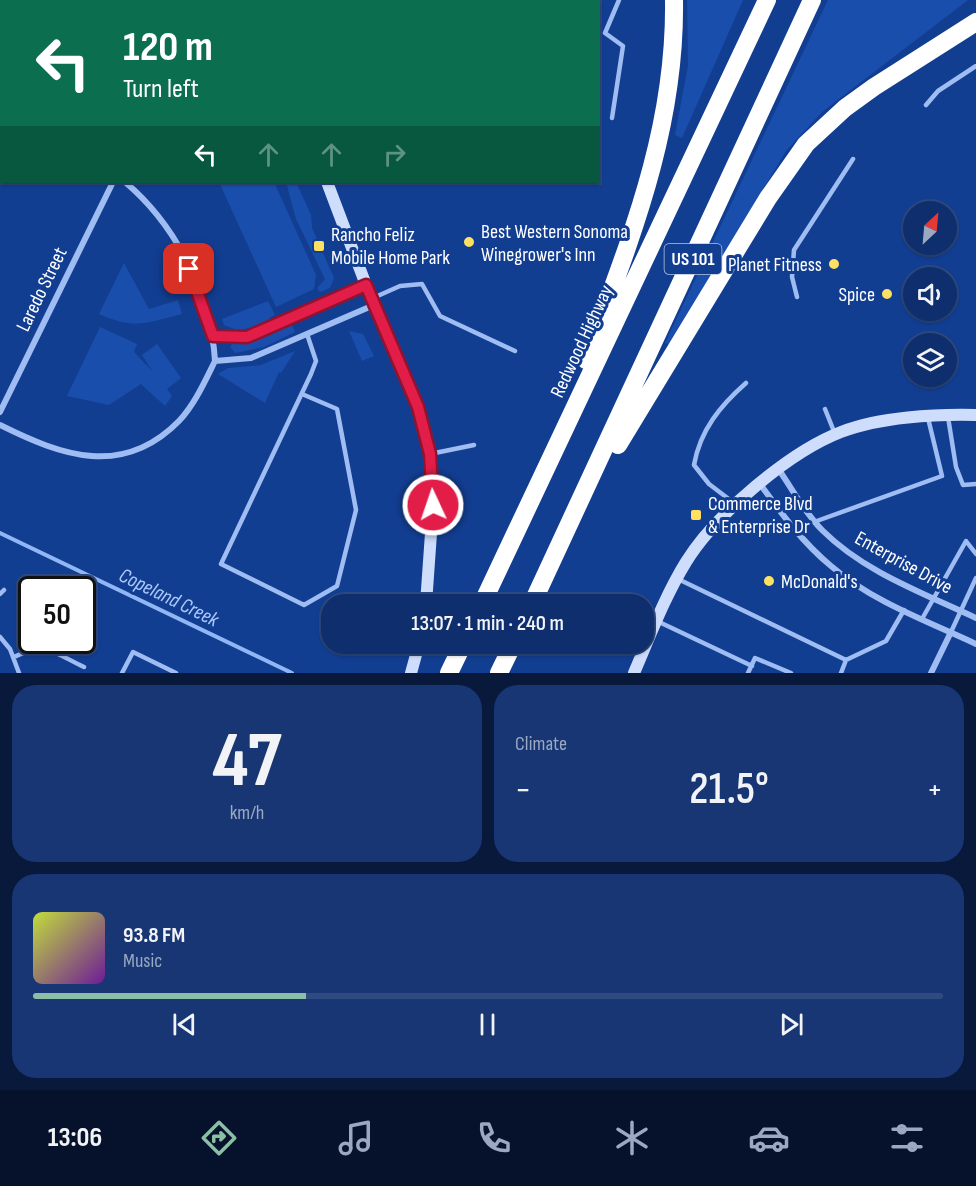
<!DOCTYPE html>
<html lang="en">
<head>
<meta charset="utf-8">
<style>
	:root { --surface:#0e2e6e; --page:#173673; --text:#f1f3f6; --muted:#9ba8c2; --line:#2e4a81; --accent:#8abfa5 }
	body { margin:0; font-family:"Sofia Sans Condensed",sans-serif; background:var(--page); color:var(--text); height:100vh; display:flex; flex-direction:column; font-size:22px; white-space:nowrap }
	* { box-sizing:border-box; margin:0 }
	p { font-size:20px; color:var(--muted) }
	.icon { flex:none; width:33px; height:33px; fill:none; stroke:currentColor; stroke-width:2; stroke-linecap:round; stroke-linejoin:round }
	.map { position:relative; height:673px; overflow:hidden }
	.drawer { display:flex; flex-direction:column; gap:12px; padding:12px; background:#08193c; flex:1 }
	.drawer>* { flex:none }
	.top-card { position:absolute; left:0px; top:0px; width:600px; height:183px; box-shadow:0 2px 4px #0004,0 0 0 2px var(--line); background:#0b6e4f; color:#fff; overflow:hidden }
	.needle { width:39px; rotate:26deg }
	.fabs { position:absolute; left:903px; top:201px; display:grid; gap:12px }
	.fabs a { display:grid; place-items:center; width:54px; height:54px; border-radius:50%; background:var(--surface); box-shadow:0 2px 4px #0004,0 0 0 2px var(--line); font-size:30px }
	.speed { position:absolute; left:18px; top:576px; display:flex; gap:12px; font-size:30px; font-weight:700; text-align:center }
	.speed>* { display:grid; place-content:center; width:78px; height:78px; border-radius:50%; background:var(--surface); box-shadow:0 2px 4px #0004,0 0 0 2px var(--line); line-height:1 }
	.speed .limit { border:3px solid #111; border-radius:9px; background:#fff; color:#111 }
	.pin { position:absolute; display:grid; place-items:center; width:51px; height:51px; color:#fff; margin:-26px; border-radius:12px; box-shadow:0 3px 9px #0006 }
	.me { position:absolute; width:66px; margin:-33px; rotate:357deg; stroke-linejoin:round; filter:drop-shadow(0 0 4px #0008) }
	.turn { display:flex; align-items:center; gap:21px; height:126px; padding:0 24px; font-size:27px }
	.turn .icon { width:78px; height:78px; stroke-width:2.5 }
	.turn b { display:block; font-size:42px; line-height:51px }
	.lanes { display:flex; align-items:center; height:57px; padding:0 24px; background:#0003; justify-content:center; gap:30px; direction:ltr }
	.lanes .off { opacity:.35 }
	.big { font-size:45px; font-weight:600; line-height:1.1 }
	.drawer .tile { flex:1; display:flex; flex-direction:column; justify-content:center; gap:9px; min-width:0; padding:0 21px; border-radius:24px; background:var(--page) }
	.drawer .dial { align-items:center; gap:0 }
	.dial b { font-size:78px; line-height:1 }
	.song { display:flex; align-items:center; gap:18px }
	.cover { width:72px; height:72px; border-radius:9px; background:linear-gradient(135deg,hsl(70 70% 55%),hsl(280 70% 35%)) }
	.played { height:6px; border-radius:3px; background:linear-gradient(90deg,var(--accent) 30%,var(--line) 30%) }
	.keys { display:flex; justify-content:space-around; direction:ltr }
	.heat { display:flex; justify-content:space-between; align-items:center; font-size:33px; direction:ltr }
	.drawer .tiles { flex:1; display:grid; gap:12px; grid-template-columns:1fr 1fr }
	.tile:last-child { grid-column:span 2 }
	.trip { position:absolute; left:321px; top:594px; width:333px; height:60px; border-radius:24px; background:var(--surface); box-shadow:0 2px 4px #0004,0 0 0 2px var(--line); font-weight:600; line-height:60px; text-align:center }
	.tabs { display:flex; height:96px; justify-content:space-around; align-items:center; background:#06122c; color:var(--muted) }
	.tabs .icon { width:42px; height:42px }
	.tabs .on { color:var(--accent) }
	.tabs b { font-size:27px; color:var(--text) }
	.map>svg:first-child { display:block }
	.green { fill:#1a4eac }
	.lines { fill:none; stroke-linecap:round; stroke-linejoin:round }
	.stream { stroke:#91b6f5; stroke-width:4 }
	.lane { stroke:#9fbdf2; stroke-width:4.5 }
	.street { stroke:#9fbdf2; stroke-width:6 }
	.secondary { stroke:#ceddfc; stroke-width:12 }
	.highway { stroke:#fff; stroke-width:18 }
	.route-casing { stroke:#92132f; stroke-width:15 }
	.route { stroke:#e11d48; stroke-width:10 }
	.poi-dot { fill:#ffe060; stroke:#123e92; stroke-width:2 }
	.labels { text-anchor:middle; stroke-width:6; stroke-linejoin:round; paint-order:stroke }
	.shield { fill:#123e92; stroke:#b8c5de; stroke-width:1.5 }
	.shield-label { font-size:18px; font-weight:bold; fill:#fff }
	.poi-label { font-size:20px; fill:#fff; stroke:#123e92; text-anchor:start }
	.street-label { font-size:20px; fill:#fff; stroke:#123e92 }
	.water-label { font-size:21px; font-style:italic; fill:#abc7f9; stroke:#123e92 }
</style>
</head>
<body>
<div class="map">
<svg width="976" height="673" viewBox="0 0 976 673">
	<rect width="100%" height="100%" fill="#123e92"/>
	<path class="green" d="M687,0H743L682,138L675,135L688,66Z
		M828,0H968L822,112L786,151L670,345L665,343Z
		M219,182H274L316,275L314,289L276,307Z
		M286,182H296L311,215L312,228L334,278L330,288L320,292L317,288L325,279L296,219Z
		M124,263L149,309L178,300L182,314C145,323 136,330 99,314Z
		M268,301L275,315L269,318L271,321L239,331L224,325L222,319Z
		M291,323L295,332L264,347L235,353L230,347L234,341L265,335Z
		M100,327L137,344L134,352L153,372L142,355L157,344L181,378L167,389L172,396L165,406L141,384L109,405L67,396Z
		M349,331L363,334L374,356L362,361Z
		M295,351L281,373L279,372L265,403L218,374L228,368L261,365Z"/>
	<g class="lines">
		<path class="stream" d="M0,533L292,673"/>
		<path class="lane" d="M382,0V2
			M535,0L539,2
			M46,2L47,0
			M926,105L938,91L976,66
			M612,118L623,46L605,33L619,0
			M797,297L792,277L794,250L853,159
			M373,298L400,286L422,284L440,316L515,351
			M302,394L337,409L356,510L337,586L304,605L221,564L311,374L316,361L307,334
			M825,409L835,434
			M948,417L956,467L963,485L976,484
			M430,454L474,445
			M734,503L709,484L694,465C700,430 721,405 746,383
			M814,522L942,476L928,418
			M678,579L846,660
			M0,594L4,590
			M922,619L966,541L976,554
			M657,621L752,666
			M951,632L976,578
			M0,637L10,649L19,673
			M14,657C46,641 54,653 84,667
			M122,673L133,652L176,673
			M748,673L755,658L791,673
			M841,673L846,660L886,641L904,610"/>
		<path class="street" d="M80,0L82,2
			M0,112H2
			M0,164L2,161
			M125,182C176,225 211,294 215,361
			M213,336L247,337L366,285
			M215,361L251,358L374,305
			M0,412L113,182
			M0,425C62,456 123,478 179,421C195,404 205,381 215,361
			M779,470C793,490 805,513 822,530C864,572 923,593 976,618
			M760,484C781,513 803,543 831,566C873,602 927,621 976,644
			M931,673L951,632"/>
		<path class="secondary" d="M233,0L234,2
			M261,0L262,2
			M327,182L366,285L418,407L430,454L433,505L426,604
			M411,673L419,644
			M634,673C650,636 665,596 686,562C715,515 789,452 841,432C880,417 935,414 976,415"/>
		<path class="highway" d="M586,360C630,240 676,130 674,0
			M618,445L768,198L806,144L845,108L874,87L976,22
			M482,604L767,0
			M532,604L812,0
			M449,673L463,644
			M499,673L513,644"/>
	</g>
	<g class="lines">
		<g class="route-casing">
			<path id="route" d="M189,269L213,336L247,337L366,285L418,407L430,454L433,505"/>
		</g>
		<use href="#route" class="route"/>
	</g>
	<g class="poi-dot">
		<circle cx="469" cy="242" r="6"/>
		<rect x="313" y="240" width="12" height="12" rx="3"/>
		<circle cx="834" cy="264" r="6"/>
		<circle cx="887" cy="294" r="6"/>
		<rect x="690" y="509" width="12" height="12" rx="3"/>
		<circle cx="769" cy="581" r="6"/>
	</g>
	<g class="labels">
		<rect class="shield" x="664.5" y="244" width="57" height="30" rx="4.5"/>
		<g class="shield-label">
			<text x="693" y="265">US 101</text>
		</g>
		<g class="poi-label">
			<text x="481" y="238">Best Western Sonoma<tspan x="481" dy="23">Winegrower's Inn</tspan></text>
			<text x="331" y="241">Rancho Feliz<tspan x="331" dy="23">Mobile Home Park</tspan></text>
			<text x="822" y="271" text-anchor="end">Planet Fitness</text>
			<text x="875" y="301" text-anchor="end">Spice</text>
			<text x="708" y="510">Commerce Blvd<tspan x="708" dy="23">&amp; Enterprise Dr</tspan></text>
			<text x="781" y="588">McDonald's</text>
		</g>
		<g class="street-label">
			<text transform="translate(41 289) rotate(-64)" y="7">Laredo Street</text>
			<text transform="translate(581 341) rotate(-65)" y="7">Redwood Highway</text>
			<text transform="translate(904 562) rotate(29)" y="7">Enterprise Drive</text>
		</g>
		<g class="water-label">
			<text transform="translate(169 597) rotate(26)" y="7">Copeland Creek</text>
		</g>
	</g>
</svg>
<div class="fabs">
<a><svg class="needle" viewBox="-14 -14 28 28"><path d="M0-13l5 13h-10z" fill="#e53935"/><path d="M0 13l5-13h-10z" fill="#9ba8c2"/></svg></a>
<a><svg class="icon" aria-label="sound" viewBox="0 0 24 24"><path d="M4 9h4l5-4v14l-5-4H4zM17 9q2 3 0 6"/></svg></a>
<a><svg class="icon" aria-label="layers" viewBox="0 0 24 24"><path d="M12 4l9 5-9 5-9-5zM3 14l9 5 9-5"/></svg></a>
</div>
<div class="speed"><div class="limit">50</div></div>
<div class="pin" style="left:189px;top:269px;background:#d93025"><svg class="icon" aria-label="arrive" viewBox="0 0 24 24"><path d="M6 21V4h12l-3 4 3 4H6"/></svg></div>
<svg class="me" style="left:433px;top:505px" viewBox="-20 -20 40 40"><circle r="17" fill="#e11d48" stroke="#fff" stroke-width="3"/><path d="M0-11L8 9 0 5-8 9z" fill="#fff"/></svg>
<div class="trip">13:07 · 1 min · 240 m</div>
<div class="top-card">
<div class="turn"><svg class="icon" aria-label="left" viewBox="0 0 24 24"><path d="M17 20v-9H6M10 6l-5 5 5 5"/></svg><div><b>120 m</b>Turn left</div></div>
<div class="lanes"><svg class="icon" aria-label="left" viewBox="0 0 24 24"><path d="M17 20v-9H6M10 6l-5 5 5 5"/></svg><svg class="icon off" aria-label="ahead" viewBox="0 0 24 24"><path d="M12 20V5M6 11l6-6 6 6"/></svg><svg class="icon off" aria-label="ahead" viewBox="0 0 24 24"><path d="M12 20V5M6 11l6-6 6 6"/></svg><svg class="icon off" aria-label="right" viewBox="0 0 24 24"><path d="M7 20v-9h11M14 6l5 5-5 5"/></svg></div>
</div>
</div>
<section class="drawer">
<div class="tiles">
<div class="tile dial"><b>47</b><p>km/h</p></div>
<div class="tile"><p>Climate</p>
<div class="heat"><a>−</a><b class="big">21.5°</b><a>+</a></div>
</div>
<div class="tile">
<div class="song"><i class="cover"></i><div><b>93.8 FM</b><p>Music</p></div></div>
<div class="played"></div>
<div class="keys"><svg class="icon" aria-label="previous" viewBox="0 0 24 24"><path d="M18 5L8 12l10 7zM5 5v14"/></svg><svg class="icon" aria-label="pause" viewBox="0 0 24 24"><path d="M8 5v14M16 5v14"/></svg><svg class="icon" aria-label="next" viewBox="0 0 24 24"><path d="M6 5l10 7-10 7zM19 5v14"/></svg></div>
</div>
</div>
</section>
<nav class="tabs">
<b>13:06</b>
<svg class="icon on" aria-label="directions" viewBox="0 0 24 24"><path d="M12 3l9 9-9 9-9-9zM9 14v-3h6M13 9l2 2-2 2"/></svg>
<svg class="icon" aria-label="music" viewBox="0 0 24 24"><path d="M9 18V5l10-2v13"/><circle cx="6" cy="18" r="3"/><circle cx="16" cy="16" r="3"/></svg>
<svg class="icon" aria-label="phone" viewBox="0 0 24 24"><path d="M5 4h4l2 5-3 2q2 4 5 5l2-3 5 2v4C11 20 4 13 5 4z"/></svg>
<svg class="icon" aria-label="climate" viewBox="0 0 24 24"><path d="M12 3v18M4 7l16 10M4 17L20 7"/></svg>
<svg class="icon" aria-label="car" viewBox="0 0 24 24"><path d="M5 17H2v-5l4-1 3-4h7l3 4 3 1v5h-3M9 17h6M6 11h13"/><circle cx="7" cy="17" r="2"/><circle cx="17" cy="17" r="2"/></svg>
<svg class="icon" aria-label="filters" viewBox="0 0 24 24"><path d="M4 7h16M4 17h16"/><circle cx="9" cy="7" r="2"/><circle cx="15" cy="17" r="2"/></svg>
</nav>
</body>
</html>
